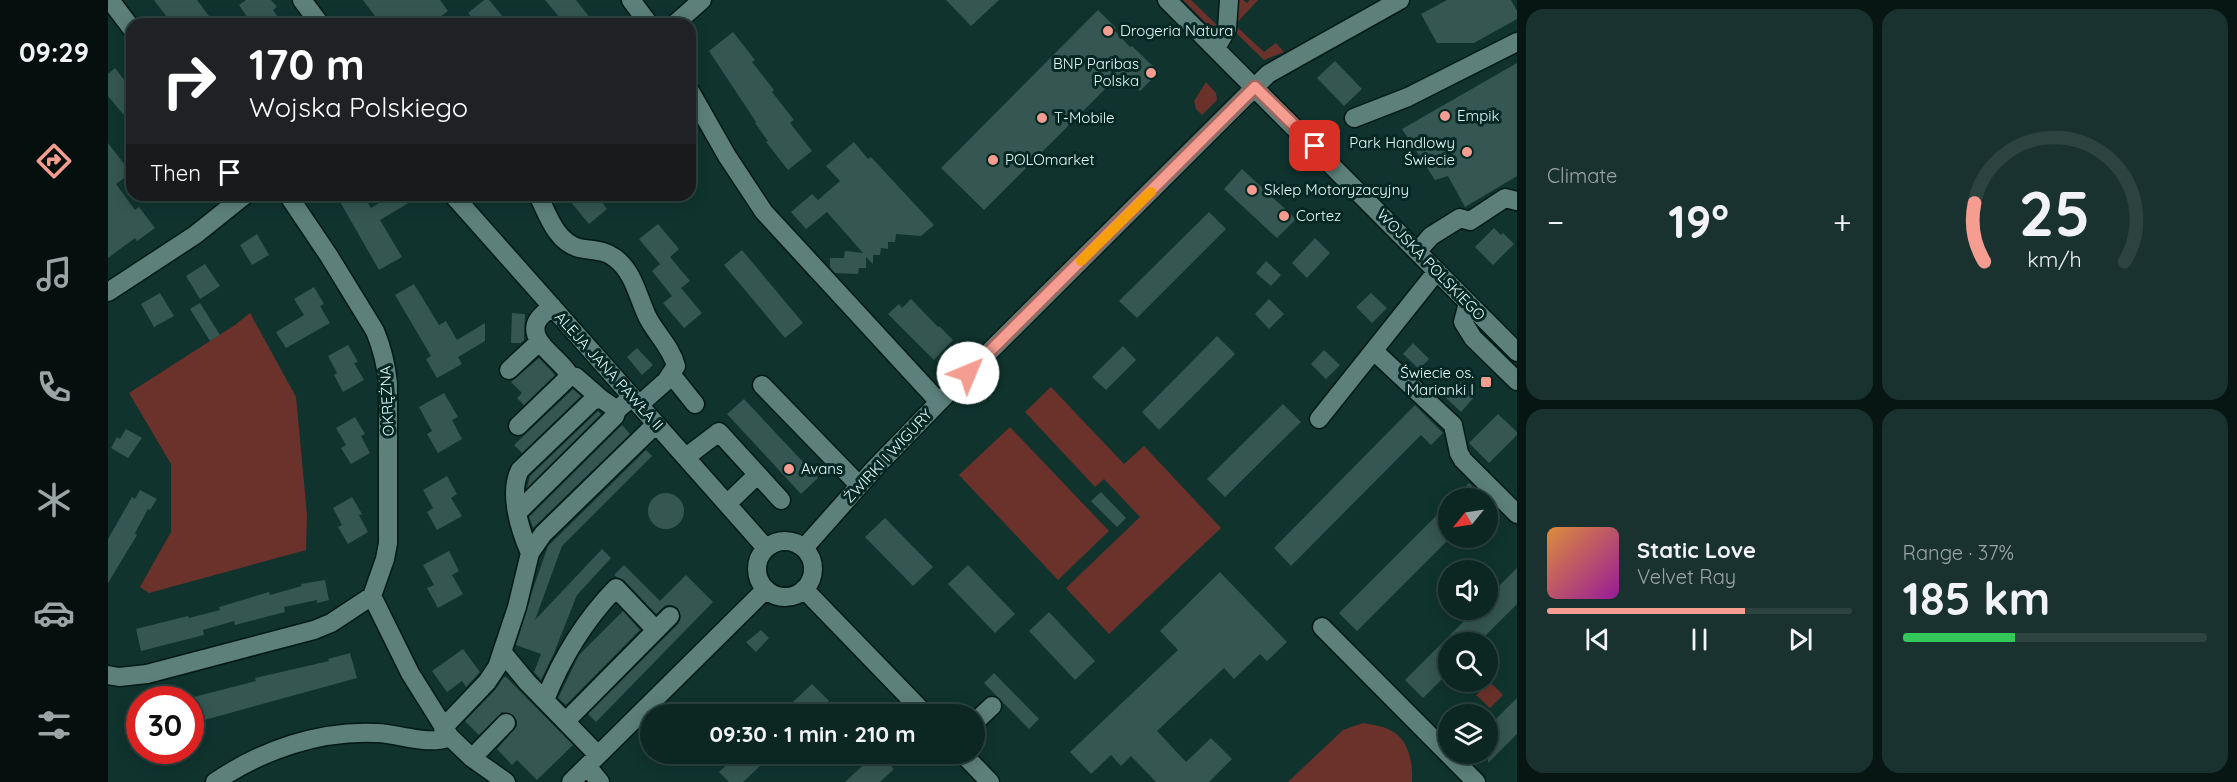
<!DOCTYPE html>
<html lang="en">
<head>
<meta charset="utf-8">
<style>
	:root { --surface:#0c2622; --page:#1a322f; --text:#f1f3f6; --muted:#9aa5a5; --line:#2c4340; --accent:#f59d90 }
	body { margin:0; font-family:Quicksand,sans-serif; background:var(--page); color:var(--text); height:100vh; display:flex; flex-direction:column; font-size:22px; white-space:nowrap }
	* { box-sizing:border-box; margin:0 }
	p { font-size:20px; color:var(--muted) }
	.icon { flex:none; width:33px; height:33px; fill:none; stroke:currentColor; stroke-width:2; stroke-linecap:round; stroke-linejoin:round }
	.map { position:relative; flex:1; overflow:hidden }
	.side { display:flex; flex-direction:column; gap:9px; padding:9px; background:#071513; width:720px }
	.side>* { flex:none }
	.guide { position:absolute; left:18px; top:18px; width:570px; height:183px; border-radius:18px; box-shadow:0 3px 15px #0003,0 0 0 2px var(--line); background:#202124; color:#fff; overflow:hidden }
	.needle { width:39px; rotate:240deg }
	.fabs { position:absolute; left:1330px; top:488px; display:grid; gap:12px }
	.fabs a { display:grid; place-items:center; width:60px; height:60px; border-radius:50%; background:var(--surface); box-shadow:0 3px 15px #0003,0 0 0 2px var(--line); font-size:30px }
	.speed { position:absolute; left:18px; top:686px; display:flex; gap:12px; font-size:30px; font-weight:700; text-align:center }
	.speed>* { display:grid; place-content:center; width:78px; height:78px; border-radius:50%; background:var(--surface); box-shadow:0 3px 15px #0003,0 0 0 2px var(--line); line-height:1 }
	.speed .limit { border:9px solid #d22; background:#fff; color:#111 }
	.pin { position:absolute; display:grid; place-items:center; width:51px; height:51px; color:#fff; margin:-26px; border-radius:12px; box-shadow:0 3px 9px #0006 }
	.me { position:absolute; width:66px; margin:-33px; rotate:45deg; stroke-linejoin:round; filter:drop-shadow(0 0 4px #0008) }
	.turn { display:flex; align-items:center; gap:21px; height:126px; padding:0 24px; font-size:27px }
	.turn .icon { width:78px; height:78px; stroke-width:2.5 }
	.turn b { display:block; font-size:42px; line-height:51px }
	.then { display:flex; align-items:center; height:57px; padding:0 24px; background:#0003; gap:12px; font-size:22px }
	.big { font-size:45px; font-weight:700; line-height:1.1 }
	.side .tile { flex:1; display:flex; flex-direction:column; justify-content:center; gap:9px; min-width:0; padding:0 21px; border-radius:18px; background:var(--page) }
	.side .dial { align-items:center; gap:0 }
	.dial svg { height:156px; overflow:visible; fill:none; stroke:var(--line); stroke-width:7; stroke-linecap:round; text-anchor:middle }
	.dial text { fill:var(--text); stroke:none }
	.song { display:flex; align-items:center; gap:18px }
	.cover { width:72px; height:72px; border-radius:9px; background:linear-gradient(135deg,hsl(30 70% 55%),hsl(300 70% 35%)) }
	.played { height:6px; border-radius:3px; background:linear-gradient(90deg,var(--accent) 65%,var(--line) 65%) }
	.keys { display:flex; justify-content:space-around; direction:ltr }
	.heat { display:flex; justify-content:space-between; align-items:center; font-size:33px; direction:ltr }
	.charge { height:9px; border-radius:4px; background:linear-gradient(90deg,#34c759 37%,var(--line) 0) }
	.side .tiles { flex:1; display:grid; gap:9px; grid-template-columns:repeat(2,1fr) }
	.trip { position:absolute; left:532px; top:704px; width:345px; height:60px; border-radius:30px; background:var(--surface); box-shadow:0 3px 15px #0003,0 0 0 2px var(--line); font-weight:700; line-height:60px; text-align:center }
	main { display:flex; flex:1; min-height:0 }
	.menu { display:flex; flex-direction:column; width:108px; justify-content:space-around; align-items:center; background:#050f0e; color:var(--muted) }
	.menu .icon { width:42px; height:42px }
	.menu .active { color:var(--accent) }
	.menu b { font-size:27px; color:var(--text) }
	.map>svg:first-child { display:block }
	.green { fill:#6b322b }
	.building { fill:#355651 }
	.lines { fill:none; stroke-linecap:round; stroke-linejoin:round }
	.minor-casing { stroke:#011916; stroke-width:21 }
	.minor { stroke:#5d807b; stroke-width:18 }
	.route-casing { stroke:#9f665e; stroke-width:15 }
	.route { stroke:#f59d90; stroke-width:10 }
	.slow { stroke:#f59e0b; stroke-width:10 }
	.poi-dot { fill:#f59d90; stroke:#052824; stroke-width:2 }
	.labels { text-anchor:middle; stroke-width:6; stroke-linejoin:round; paint-order:stroke }
	.poi-label { font-size:15px; fill:#e6f9f5; stroke:#052824; text-anchor:start }
	.street-label { font-size:15px; fill:#e6f9f5; stroke:#052824 }
</style>
</head>
<body>
<main>
<nav class="menu">
<b>09:29</b>
<svg class="icon active" aria-label="directions" viewBox="0 0 24 24"><path d="M12 3l9 9-9 9-9-9zM9 14v-3h6M13 9l2 2-2 2"/></svg>
<svg class="icon" aria-label="music" viewBox="0 0 24 24"><path d="M9 18V5l10-2v13"/><circle cx="6" cy="18" r="3"/><circle cx="16" cy="16" r="3"/></svg>
<svg class="icon" aria-label="phone" viewBox="0 0 24 24"><path d="M5 4h4l2 5-3 2q2 4 5 5l2-3 5 2v4C11 20 4 13 5 4z"/></svg>
<svg class="icon" aria-label="climate" viewBox="0 0 24 24"><path d="M12 3v18M4 7l16 10M4 17L20 7"/></svg>
<svg class="icon" aria-label="car" viewBox="0 0 24 24"><path d="M5 17H2v-5l4-1 3-4h7l3 4 3 1v5h-3M9 17h6M6 11h13"/><circle cx="7" cy="17" r="2"/><circle cx="17" cy="17" r="2"/></svg>
<svg class="icon" aria-label="filters" viewBox="0 0 24 24"><path d="M4 7h16M4 17h16"/><circle cx="9" cy="7" r="2"/><circle cx="15" cy="17" r="2"/></svg>
</nav>
<div class="map">
<svg width="1409" height="782" viewBox="0 0 1409 782">
	<rect width="100%" height="100%" fill="#10332e"/>
	<path class="green" d="M1075,0H1083L1112,28L1107,32Z
		M1128,0H1135L1139,3L1142,0H1150L1127,25L1156,52L1168,43L1176,52L1156,60L1126,31Z
		M1098,82L1108,93L1109,100L1094,115L1088,109L1086,101Z
		M142,313L188,397L199,515L198,550L41,593L32,587L63,532V464L21,393L127,325Z
		M943,387L1016,464L1036,446L1113,528L1001,634L958,588L1032,517L996,479L987,487L917,412Z
		M902,427L1001,531L950,580L851,475Z
		M1382,682L1395,695L1382,708L1368,695Z
		M1255,723C1265,725 1278,726 1287,733C1302,743 1305,766 1304,782H1180L1235,730Z"/>
	<path class="building" d="M46,0H89L107,24H64Z
		M138,0H163L169,7L165,10L175,24H144L131,5Z
		M255,0H332L340,11L323,24H273Z
		M376,0H381L401,24H370L360,13Z
		M437,0H468L487,24H457Z
		M838,0H891L863,26Z
		M1339,0H1403L1409,11V19L1366,43H1329L1313,14Z
		M990,10L1008,28L1006,30L1022,47L1024,46L1051,72L1032,91L1013,73L876,210L833,168Z
		M625,32L647,60L644,62L666,90L664,92L686,120L682,123L704,151L680,170L658,142L660,141L647,123L648,122L601,51Z
		M1227,61L1254,89L1236,106L1209,78Z
		M1409,63V176L1357,207L1340,176L1327,180L1294,129Z
		M7,68L24,90V125L0,96V74Z
		M746,142L760,159L763,157L826,225L813,236L788,234L787,242H780V249L773,248L772,255H765V264L758,257V268H751L750,274L727,273L722,267V258H736L737,251L755,253L719,212L698,229L683,212L704,194L710,200L732,181L718,166Z
		M0,143L23,173L8,184L27,210L31,207L47,228L29,241L27,238L0,258Z
		M1134,169L1188,219L1169,238L1116,189Z
		M239,195H255L263,208L285,195H314L272,220L294,257L271,270L231,200Z
		M457,195H488L499,209L481,224Z
		M1101,212L1118,229L1029,318L1011,301Z
		M550,224L571,249L562,257L582,281L573,288L594,313L576,328L555,303L564,296L544,271L552,264L531,239Z
		M1386,228L1393,235L1395,233L1406,244L1385,265L1367,247Z
		M149,234L161,255L144,265L132,245Z
		M1207,238L1222,253L1199,278L1184,263Z
		M634,250L695,323L677,338L616,265Z
		M1158,261L1173,275L1163,286L1148,273Z
		M97,264L112,286L92,299L78,276Z
		M306,284L331,325L338,321L349,340L377,323V341L350,357L354,364L329,378L318,359L323,356L287,295Z
		M206,287L216,304L212,306L222,323L178,348L168,332L196,315L186,299Z
		M52,293L66,316L46,327L33,304Z
		M1263,293L1279,308L1264,323L1248,307Z
		M803,299L830,327L831,326L845,340L826,360L780,314L791,304L794,308Z
		M1161,299L1176,314L1161,329L1147,314Z
		M92,303L112,335L102,341L82,309Z
		M404,313L417,314L416,340L413,343H403Z
		M1109,336L1127,354L1051,430L1034,412Z
		M1305,343L1321,359L1311,369L1295,354Z
		M240,345L250,362L246,363L256,380L235,392L226,375L229,373L220,356Z
		M1015,346L1028,360L998,390L984,377Z
		M529,348L545,365L534,375L519,357Z
		M1216,350L1232,365L1218,379L1203,364Z
		M431,358L447,375L416,405L409,398L414,393L403,382Z
		M1352,382L1367,396L1353,412L1337,397Z
		M465,389L473,396L414,453L406,445Z
		M336,393L350,417L344,420L354,439L330,453L319,434L324,431L311,407Z
		M636,399L710,478L693,494L619,414Z
		M1175,404L1193,422L1117,497L1099,479Z
		M1307,405L1335,433L1323,445L1313,435L1183,566L1166,548Z
		M490,411L493,414L419,488L422,476Z
		M1390,414L1409,432V435L1381,463L1361,443Z
		M247,417L257,434L253,436L262,453L243,464L233,448L238,445L228,428Z
		M514,425L522,434L425,528L421,517Z
		M18,429L34,438L20,458L3,448L9,437L12,439Z
		M538,450L544,456L454,546L427,620L494,549L503,558L469,595L446,653L433,680L426,672L433,654L408,645L426,586L440,546Z
		M339,476L349,494L343,498L354,516L329,530L319,512L325,508L315,490Z
		M1361,483L1377,498H1346Z
		M32,490L49,499L42,510L40,509L27,533L29,535L0,583V539L24,497L27,499Z
		M993,492L1018,518L1009,527L983,501Z
		M540 511a18 18 0 1 1 36 0a18 18 0 1 1-36 0Z
		M244,497L254,514L251,515L260,532L240,544L230,527L234,525L225,508Z
		M1341,503V539L1249,631L1231,613Z
		M777,518L825,567L805,586L757,537Z
		M341,551L351,571L344,575L355,594L330,608L319,588L326,585L315,565Z
		M516,565L552,601L578,575L605,602L488,722L480,714L570,624L573,618L570,608L564,605H558L548,614L516,580L509,577L506,575Z
		M860,565L907,614L887,633L840,584Z
		M1409,568V604L1371,642H1341V672L1315,698L1297,680L1368,609H1380V597Z
		M1112,572L1179,642L1159,661L1152,654L1126,679L1116,668L1049,731L1078,762L1103,738L1124,759L1101,782H1048L1023,756L1013,766L1003,755L983,774L962,752L1070,650L1052,631Z
		M217,580L221,600L209,603V600L176,607L177,612L127,625L126,621L95,630L96,635L33,651L28,629L80,616L81,618L112,610L111,607L161,592L162,595L194,586L193,584Z
		M515,611L532,630L458,705L450,698L471,655Z
		M941,612L987,661L967,680L921,631Z
		M653,630L661,638L648,652L638,642Z
		M355,649L372,672L358,687L354,681L339,692L324,671Z
		M242,653L249,678L82,724V698L148,681L147,678L221,661L220,659Z
		M886,673L931,719L921,729L876,683Z
		M396,677H398L465,745L429,780L409,760L404,765L389,749L409,726V721L405,715L394,712L371,735L357,721L387,690Z
		M704,684L721,701L707,714H672Z
		M1409,698V734L1380,763V727Z
		M631,753H666L635,782H621L611,772Z
		M768,753H770L786,769L772,782H737Z"/>
	<g class="lines">
		<g class="minor-casing">
			<path id="minor" d="M2,0L24,29
				M194,0L212,24
				M523,0L541,24
				M1059,0L1409,352
				M567,24L594,0
				M1108,48L1119,29L1121,0
				M582,91L619,156L656,212L831,402
				M1246,118L1300,97L1409,42
				M180,195L221,256L267,331C274,348 278,364 280,383V543L277,559L264,596L302,673L342,737
				M345,195L658,548
				M430,195C440,215 448,242 471,248C484,251 495,249 507,258C526,272 530,298 540,318C549,335 563,347 568,366L558,381L531,405
				M1310,251L1323,236L1352,218L1362,221L1397,198L1409,201
				M0,292L87,235L137,195
				M1360,303L1355,322L1365,338L1409,381
				M444,306C439,311 433,315 430,320C417,341 454,359 462,376
				M1266,351L1345,425L1351,453L1355,460L1409,514
				M401,370L431,342
				M563,374L587,404
				M654,385L751,485
				M1211,419L1329,271
				M410,426L462,376L468,377L492,398
				M578,457L611,432L673,500
				M619,504L649,475
				M410,512L507,416L509,410L517,403
				M649 569a28 28 0 1 1 56 0a28 28 0 1 1-56 0Z
				M696,548L767,468L831,402L1160,74L1292,0
				M422,553C412,530 400,493 412,470L484,401L492,398L509,410
				M696,589L817,714
				M1214,627L1368,782
				M395,653L419,682L490,755
				M0,675L11,677L39,674L206,630L223,623L264,596
				M437,700C454,657 476,621 508,588L548,630
				M458,721L562,616
				M867,722L884,706
				M335,728L379,682L389,667L409,607L422,553L435,534L548,424
				M854,753L882,782
				M364,758L398,723
				M479,766L492,782
				M107,782C154,750 212,730 269,733C293,734 319,746 342,737L364,758L398,782
				M463,782L658,589"/>
		</g>
		<use href="#minor" class="minor"/>
	</g>
	<g class="lines">
		<g class="route-casing">
			<path id="route" d="M860,373L1147,87L1207,146"/>
		</g>
		<use href="#route" class="route"/>
		<path class="slow" d="M973,261L1043,192"/>
	</g>
	<g class="poi-dot">
		<circle cx="1000" cy="31" r="6"/>
		<circle cx="1043" cy="73" r="6"/>
		<circle cx="1337" cy="116" r="6"/>
		<circle cx="934" cy="118" r="6"/>
		<circle cx="1359" cy="152" r="6"/>
		<circle cx="885" cy="160" r="6"/>
		<circle cx="1144" cy="190" r="6"/>
		<circle cx="1176" cy="216" r="6"/>
		<rect x="1372" y="376" width="12" height="12" rx="3"/>
		<circle cx="681" cy="469" r="6"/>
	</g>
	<g class="labels">
		<g class="poi-label">
			<text x="1012" y="36">Drogeria Natura</text>
			<text x="1031" y="69" text-anchor="end">BNP Paribas<tspan x="1031" dy="17">Polska</tspan></text>
			<text x="1349" y="121">Empik</text>
			<text x="946" y="123">T-Mobile</text>
			<text x="1347" y="148" text-anchor="end">Park Handlowy<tspan x="1347" dy="17">Świecie</tspan></text>
			<text x="897" y="165">POLOmarket</text>
			<text x="1156" y="195">Sklep Motoryzacyjny</text>
			<text x="1188" y="221">Cortez</text>
			<text x="1366" y="378" text-anchor="end">Świecie os.<tspan x="1366" dy="17">Marianki I</tspan></text>
			<text x="693" y="474">Avans</text>
		</g>
		<g class="street-label">
			<text transform="translate(1323 265) rotate(46)" y="5">WOJSKA POLSKIEGO</text>
			<text transform="translate(501 371) rotate(48)" y="5">ALEJA JANA PAWŁA II</text>
			<text transform="translate(279 401) rotate(-93)" y="5">OKRĘŻNA</text>
			<text transform="translate(780 456) rotate(-47)" y="5">ŻWIRKI I WIGURY</text>
		</g>
	</g>
</svg>
<div class="fabs">
<a><svg class="needle" viewBox="-14 -14 28 28"><path d="M0-13l5 13h-10z" fill="#e53935"/><path d="M0 13l5-13h-10z" fill="#9aa5a5"/></svg></a>
<a><svg class="icon" aria-label="sound" viewBox="0 0 24 24"><path d="M4 9h4l5-4v14l-5-4H4zM17 9q2 3 0 6"/></svg></a>
<a><svg class="icon" aria-label="search" viewBox="0 0 24 24"><circle cx="10" cy="10" r="6"/><path d="M15 15l6 6"/></svg></a>
<a><svg class="icon" aria-label="layers" viewBox="0 0 24 24"><path d="M12 4l9 5-9 5-9-5zM3 14l9 5 9-5"/></svg></a>
</div>
<div class="speed"><div class="limit">30</div></div>
<div class="pin" style="left:1207px;top:146px;background:#d93025"><svg class="icon" aria-label="arrive" viewBox="0 0 24 24"><path d="M6 21V4h12l-3 4 3 4H6"/></svg></div>
<svg class="me" style="left:860px;top:373px" viewBox="-20 -20 40 40"><circle r="19" fill="#fff"/><path d="M0-13L10 11 0 6-10 11z" fill="#f59d90"/></svg>
<div class="trip">09:30 · 1 min · 210 m</div>
<div class="guide">
<div class="turn"><svg class="icon" aria-label="right" viewBox="0 0 24 24"><path d="M7 20v-9h11M14 6l5 5-5 5"/></svg><div><b>170 m</b>Wojska Polskiego</div></div>
<div class="then">Then<svg class="icon" aria-label="arrive" viewBox="0 0 24 24"><path d="M6 21V4h12l-3 4 3 4H6"/></svg></div>
</div>
</div>
<section class="side">
<div class="tiles">
<div class="tile"><p>Climate</p>
<div class="heat"><a>−</a><b class="big">19°</b><a>+</a></div>
</div>
<div class="tile dial"><svg viewBox="0 0 100 80">
<path d="M14 69A42 42 0 1 1 86 69"/>
<path d="M14 69A42 42 0 0 1 9 39" stroke="#f59d90"/>
<text x="50" y="56" font-size="32" font-weight="700">25</text>
<text x="50" y="72" font-size="11">km/h</text>
</svg></div>
<div class="tile">
<div class="song"><i class="cover"></i><div><b>Static Love</b><p>Velvet Ray</p></div></div>
<div class="played"></div>
<div class="keys"><svg class="icon" aria-label="previous" viewBox="0 0 24 24"><path d="M18 5L8 12l10 7zM5 5v14"/></svg><svg class="icon" aria-label="pause" viewBox="0 0 24 24"><path d="M8 5v14M16 5v14"/></svg><svg class="icon" aria-label="next" viewBox="0 0 24 24"><path d="M6 5l10 7-10 7zM19 5v14"/></svg></div>
</div>
<div class="tile"><p>Range · 37%</p><b class="big">185 km</b><div class="charge"></div></div>
</div>
</section>
</main>
</body>
</html>
